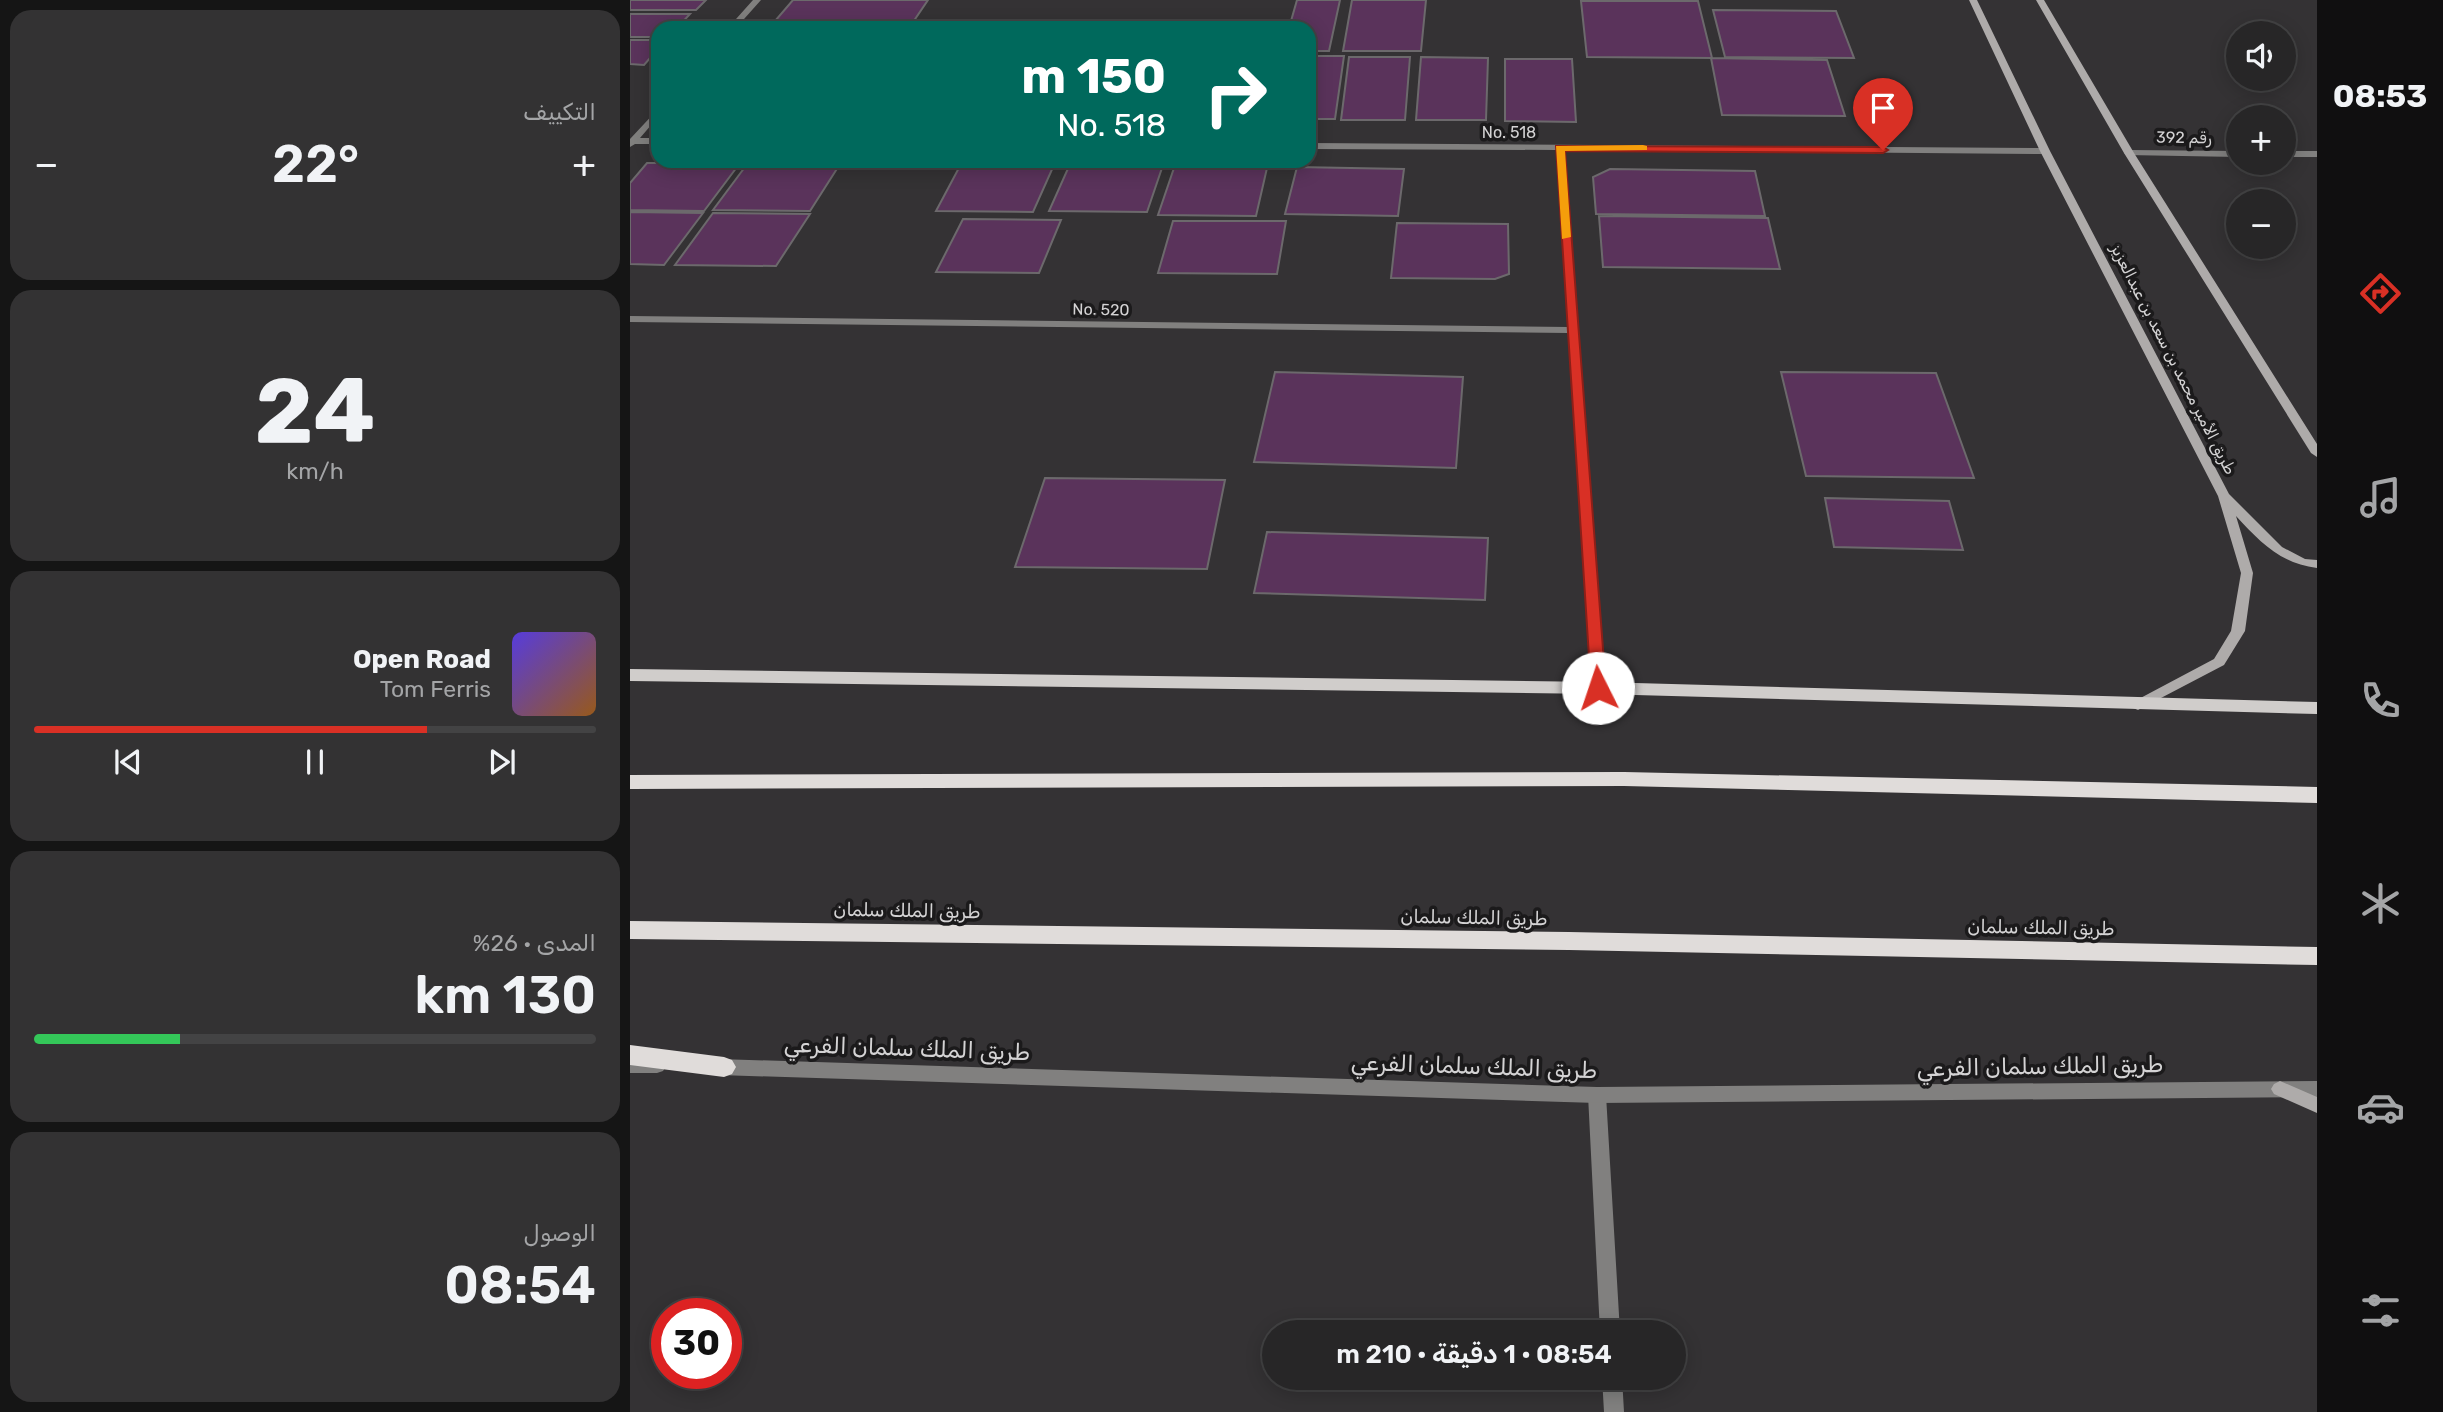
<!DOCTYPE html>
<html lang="ar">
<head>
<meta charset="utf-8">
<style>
	:root { --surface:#272627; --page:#333233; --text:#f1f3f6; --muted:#a4a5a7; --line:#434344; --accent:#d93025 }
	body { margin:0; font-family:Rubik,Cairo,sans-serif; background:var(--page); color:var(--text); direction:rtl; height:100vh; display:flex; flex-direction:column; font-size:26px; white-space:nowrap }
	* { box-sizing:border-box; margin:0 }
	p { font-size:23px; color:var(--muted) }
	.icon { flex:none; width:38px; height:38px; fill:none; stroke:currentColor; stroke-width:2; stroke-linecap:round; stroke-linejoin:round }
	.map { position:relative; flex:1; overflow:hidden; direction:ltr }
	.sheet { display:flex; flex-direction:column; gap:10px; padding:10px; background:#151515; width:630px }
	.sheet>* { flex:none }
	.guide { position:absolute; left:21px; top:21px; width:665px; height:147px; border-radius:21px; box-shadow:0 4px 18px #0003,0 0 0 2px var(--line); direction:rtl; background:#00695c; color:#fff; overflow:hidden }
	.tools { position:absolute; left:1596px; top:21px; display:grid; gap:14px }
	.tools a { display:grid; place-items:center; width:70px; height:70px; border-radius:50%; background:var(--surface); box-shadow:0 4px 18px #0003,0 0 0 2px var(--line); font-size:35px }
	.speed { position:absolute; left:21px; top:1298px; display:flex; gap:14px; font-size:35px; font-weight:700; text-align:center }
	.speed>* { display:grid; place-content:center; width:91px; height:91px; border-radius:50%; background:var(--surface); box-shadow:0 4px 18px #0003,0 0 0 2px var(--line); line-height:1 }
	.speed .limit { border:10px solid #d22; background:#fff; color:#111 }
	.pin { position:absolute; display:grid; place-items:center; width:60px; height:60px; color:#fff; margin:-72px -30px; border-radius:50% 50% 50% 0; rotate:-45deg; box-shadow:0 0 7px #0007 }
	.pin .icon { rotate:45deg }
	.me { position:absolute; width:77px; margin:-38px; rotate:356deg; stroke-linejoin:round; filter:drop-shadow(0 0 5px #0008) }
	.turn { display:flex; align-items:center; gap:24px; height:147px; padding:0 35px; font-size:32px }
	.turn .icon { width:91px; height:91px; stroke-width:2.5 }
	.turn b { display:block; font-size:49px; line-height:60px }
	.big { font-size:52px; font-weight:600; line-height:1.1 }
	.sheet .tile { flex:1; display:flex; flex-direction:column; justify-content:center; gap:10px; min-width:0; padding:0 24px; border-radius:21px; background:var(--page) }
	.sheet .dial { align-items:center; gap:0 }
	.dial b { font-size:91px; line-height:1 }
	.song { display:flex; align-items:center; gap:21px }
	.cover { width:84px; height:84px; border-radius:10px; background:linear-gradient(135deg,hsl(250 70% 55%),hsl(30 70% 35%)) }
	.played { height:7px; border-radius:4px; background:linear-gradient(90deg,var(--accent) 70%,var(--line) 70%) }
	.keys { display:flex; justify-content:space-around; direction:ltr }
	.heat { display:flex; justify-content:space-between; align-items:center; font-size:38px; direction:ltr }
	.charge { height:10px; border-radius:5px; background:linear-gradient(90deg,#34c759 26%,var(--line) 0) }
	.trip { position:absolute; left:632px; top:1320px; width:424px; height:70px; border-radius:35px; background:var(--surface); box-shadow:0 4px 18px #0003,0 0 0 2px var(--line); font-weight:600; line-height:70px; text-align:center; direction:rtl }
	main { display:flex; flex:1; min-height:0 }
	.tab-bar { display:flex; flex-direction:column; width:126px; justify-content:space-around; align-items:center; background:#100f10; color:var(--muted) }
	.tab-bar .icon { width:49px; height:49px }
	.tab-bar .on { color:var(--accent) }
	.tab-bar b { font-size:32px; color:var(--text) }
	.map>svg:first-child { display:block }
	.building { fill:#5a335b; stroke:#6c696c; stroke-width:2 }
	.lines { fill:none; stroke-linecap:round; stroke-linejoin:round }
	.minor { fill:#81807f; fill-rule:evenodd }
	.tertiary { fill:#81807f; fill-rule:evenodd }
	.secondary { fill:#aeabaa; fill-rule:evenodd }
	.primary { fill:#d0cdcb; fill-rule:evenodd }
	.trunk { fill:#e0dcda; fill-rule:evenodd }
	.route { fill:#d93025; stroke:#8d1f18; stroke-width:2 }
	.slow { fill:#f59e0b }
	.labels { text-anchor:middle; stroke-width:7; stroke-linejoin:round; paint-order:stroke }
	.far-street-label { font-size:16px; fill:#d4d3d4; stroke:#1b1a1b }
	.street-label { font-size:19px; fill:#d4d3d4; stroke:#1b1a1b }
	.near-street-label { font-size:23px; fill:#d4d3d4; stroke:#1b1a1b }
</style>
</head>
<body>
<main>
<nav class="tab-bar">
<b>08:53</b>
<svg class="icon on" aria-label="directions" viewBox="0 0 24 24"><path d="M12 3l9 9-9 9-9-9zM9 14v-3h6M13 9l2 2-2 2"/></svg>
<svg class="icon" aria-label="music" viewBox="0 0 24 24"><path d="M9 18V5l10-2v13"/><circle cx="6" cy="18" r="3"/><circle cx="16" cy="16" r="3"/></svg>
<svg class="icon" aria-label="phone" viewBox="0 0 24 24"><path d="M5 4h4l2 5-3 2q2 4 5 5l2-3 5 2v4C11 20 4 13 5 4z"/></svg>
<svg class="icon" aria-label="climate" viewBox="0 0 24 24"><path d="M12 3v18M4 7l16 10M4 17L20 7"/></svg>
<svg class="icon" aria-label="car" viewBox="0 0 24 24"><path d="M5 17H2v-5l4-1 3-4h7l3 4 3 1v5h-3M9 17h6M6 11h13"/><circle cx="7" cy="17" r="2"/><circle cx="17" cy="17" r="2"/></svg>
<svg class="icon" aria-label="filters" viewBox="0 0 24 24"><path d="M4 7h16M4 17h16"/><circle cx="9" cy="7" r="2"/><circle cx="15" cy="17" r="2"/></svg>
</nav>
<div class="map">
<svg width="1687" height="1412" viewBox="0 0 1687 1412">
	<rect width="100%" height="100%" fill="#343234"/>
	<path class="building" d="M0,0H76L66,10H0Z
		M163,0H298L279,28H139Z
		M667,0H710L699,51H679V28H659Z
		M722,0H796L791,51H713Z
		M951,1H1068L1082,58L957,57Z
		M1083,10L1206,11L1224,58L1095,57Z
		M0,14H60L47,28H28V37H0Z
		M0,40H28V49L14,65L0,64Z
		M679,56H714L705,119H679Z
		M719,57H780L775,120H711Z
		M791,57L858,58L856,120H786Z
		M1081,58L1197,60L1215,116L1092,115Z
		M875,59H942L946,122L875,121Z
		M17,163H110L74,211L0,210V183Z
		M118,163L210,164L180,211L83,210Z
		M331,164L424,165L403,212L306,211Z
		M440,164L533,165L517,212L419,211Z
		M667,167L774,169L768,216L655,214Z
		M544,168H637L626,216L528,215Z
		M980,169L1125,171L1135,216L966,214L963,177Z
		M0,212L73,213L34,265L0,264Z
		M83,213L180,214L146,266L45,265Z
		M969,216L1138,218L1150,269L973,267Z
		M333,219L431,220L409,273L306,272Z
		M543,221H656L647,274L528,273Z
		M767,223L878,224L879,274L865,279L761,278Z
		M645,372L833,377L826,468L624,462Z
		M1151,372L1306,373L1344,478L1176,476Z
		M415,478L595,480L577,569L385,567Z
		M1195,498L1319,501L1333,550L1204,547Z
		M637,532L858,538L855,600L624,593Z"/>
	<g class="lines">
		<path class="minor" d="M123,0H131L106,28H98Z
			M28,109V117L10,138H28V144H5L0,147V139Z
			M679,143L1415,148L1420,151L1415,154L935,150L976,688L969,693L962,688L938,333L0,322V316L938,327L926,150L679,149Z
			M1499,150L1608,151V157L1496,155L1494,153Z
			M1654,151H1687V157H1654Z
			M967,1087L973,1090L976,1095L990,1332H970L958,1095L961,1090Z
			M972,1377H992L994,1412H974Z"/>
		<path class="tertiary" d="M0,1059H27L33,1061L36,1066L33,1071L27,1073H0Z
			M89,1059L967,1087L1687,1081V1097L967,1103L89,1075L83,1072L80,1067L83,1062Z"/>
		<path class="secondary" d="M1339,0H1347L1420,151L1599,494L1652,547L1675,559L1687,560V568C1651,564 1630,542 1606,516L1623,573L1615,631L1594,665L1508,710L1503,708L1501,705L1503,702L1584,659L1601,631L1611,573L1588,496L1410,151Z
			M1406,0H1414L1504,153L1687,444V457L1681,453L1494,153Z
			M1650,1081L1687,1097V1113L1644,1094L1641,1089L1644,1084Z"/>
		<path class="primary" d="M0,669L969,682L1687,702V714L969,694L0,681Z"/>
		<path class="trunk" d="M994,772L1687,787V803L994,786L0,789V775Z
			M0,921L939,932L1687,947V965L939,950L0,939Z
			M0,1045L94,1057L102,1060L106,1067L102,1074L94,1077L0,1065Z"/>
	</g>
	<path class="route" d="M926,146L1253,147L1258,150L1253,153L935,151L976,688L968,693L961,688Z"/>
	<path class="slow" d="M1013,145L1017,146V150L935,151L941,237L932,239L926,146Z"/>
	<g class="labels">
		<g class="far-street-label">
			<text x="879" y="138">No. 518</text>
			<text transform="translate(1554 137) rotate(1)" y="6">رقم 392</text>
			<text transform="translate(471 309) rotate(1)" y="6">No. 520</text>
			<text transform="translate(1544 359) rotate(63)" y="6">طريق الأمير محمد بن سعد بن عبدالعزيز</text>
		</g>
		<g class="street-label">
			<text transform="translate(277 910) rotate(1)" y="7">طريق الملك سلمان</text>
			<text transform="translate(844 917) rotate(1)" y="7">طريق الملك سلمان</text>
			<text transform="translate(1411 927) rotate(1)" y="7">طريق الملك سلمان</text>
		</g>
		<g class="near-street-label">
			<text transform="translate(277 1048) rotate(2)" y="8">طريق الملك سلمان الفرعي</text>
			<text transform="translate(844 1066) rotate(2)" y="8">طريق الملك سلمان الفرعي</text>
			<text transform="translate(1410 1066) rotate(-1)" y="8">طريق الملك سلمان الفرعي</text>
		</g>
	</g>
</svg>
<div class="tools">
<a><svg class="icon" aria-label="sound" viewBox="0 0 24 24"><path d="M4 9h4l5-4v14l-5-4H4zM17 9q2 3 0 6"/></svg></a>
<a>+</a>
<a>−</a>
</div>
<div class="speed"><div class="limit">30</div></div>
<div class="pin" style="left:1253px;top:150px;background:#d93025"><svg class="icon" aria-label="arrive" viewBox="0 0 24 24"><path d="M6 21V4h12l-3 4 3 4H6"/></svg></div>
<svg class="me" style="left:968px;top:688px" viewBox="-20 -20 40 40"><circle r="19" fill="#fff"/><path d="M0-13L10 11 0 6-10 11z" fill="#d93025"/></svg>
<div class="trip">08:54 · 1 دقيقة · 210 m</div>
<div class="guide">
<div class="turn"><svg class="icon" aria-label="right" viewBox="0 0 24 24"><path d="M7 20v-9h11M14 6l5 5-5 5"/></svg><div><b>150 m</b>No. 518</div></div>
</div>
</div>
<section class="sheet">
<div class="tile"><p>التكييف</p>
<div class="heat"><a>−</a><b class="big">22°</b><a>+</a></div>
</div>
<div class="tile dial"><b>24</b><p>km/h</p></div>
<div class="tile">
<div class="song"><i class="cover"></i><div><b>Open Road</b><p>Tom Ferris</p></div></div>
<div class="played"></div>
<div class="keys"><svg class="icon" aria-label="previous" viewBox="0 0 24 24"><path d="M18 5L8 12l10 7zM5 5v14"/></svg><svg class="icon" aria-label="pause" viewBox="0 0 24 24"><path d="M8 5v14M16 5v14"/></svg><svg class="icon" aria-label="next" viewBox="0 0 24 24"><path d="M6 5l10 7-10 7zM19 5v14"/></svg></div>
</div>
<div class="tile"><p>المدى · 26%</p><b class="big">130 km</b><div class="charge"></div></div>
<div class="tile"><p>الوصول</p><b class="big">08:54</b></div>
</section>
</main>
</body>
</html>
